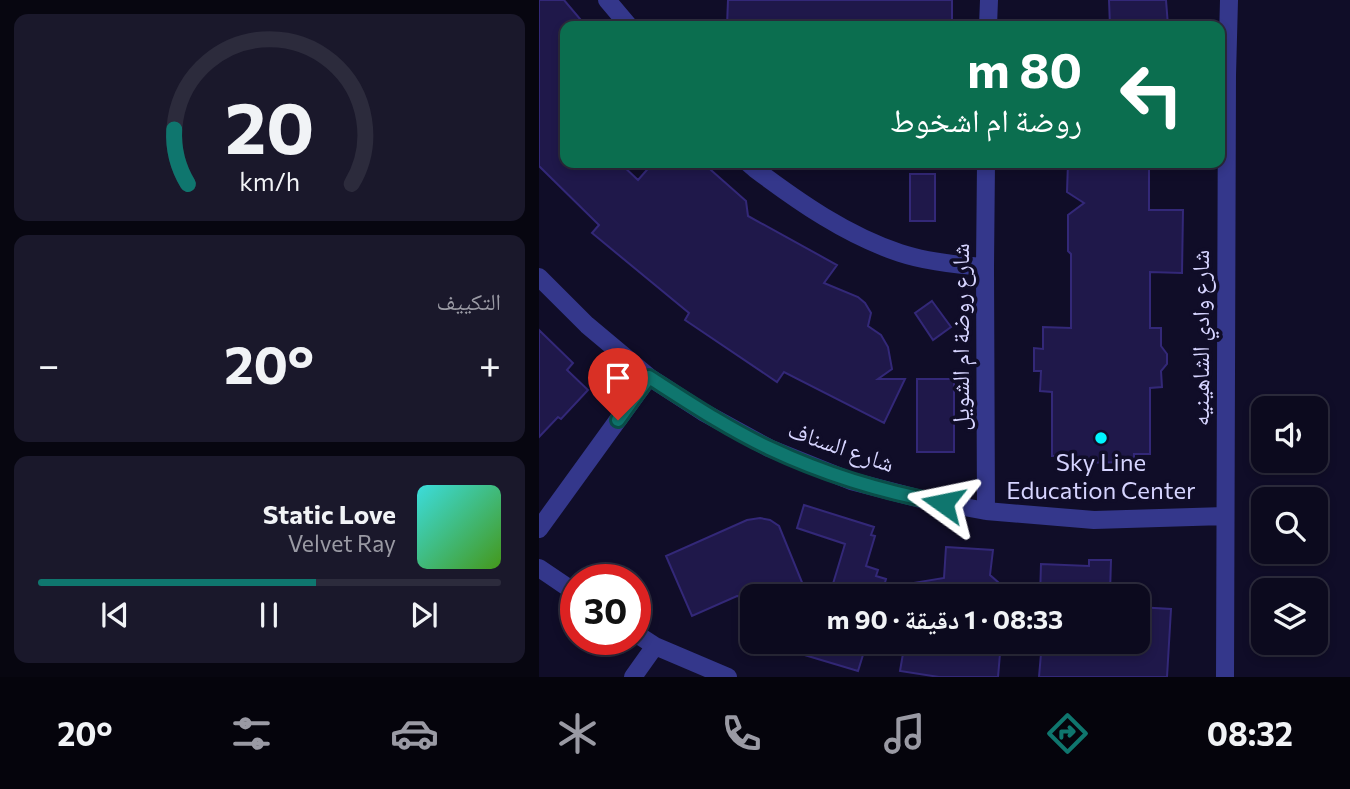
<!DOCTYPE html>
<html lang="ar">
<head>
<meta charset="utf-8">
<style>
	:root { --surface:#0c0a1e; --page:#1a182b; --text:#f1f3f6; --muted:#9a9aa4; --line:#2c2b3c; --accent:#0f766e }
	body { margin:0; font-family:Commissioner,"Noto Naskh Arabic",sans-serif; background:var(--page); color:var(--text); direction:rtl; height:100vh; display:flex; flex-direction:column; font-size:26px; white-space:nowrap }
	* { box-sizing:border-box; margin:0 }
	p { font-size:23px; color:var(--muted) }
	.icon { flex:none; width:38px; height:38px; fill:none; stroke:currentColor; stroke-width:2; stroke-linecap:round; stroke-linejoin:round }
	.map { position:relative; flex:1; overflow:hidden; direction:ltr }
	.side { display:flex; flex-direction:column; gap:14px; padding:14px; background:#070610; width:539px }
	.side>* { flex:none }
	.banner { position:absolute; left:21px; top:21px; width:665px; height:147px; border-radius:14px; box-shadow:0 4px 10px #0003,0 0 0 2px var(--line); direction:rtl; background:#0b6e4f; color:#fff; overflow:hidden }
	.fabs { position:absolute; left:712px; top:396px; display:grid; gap:14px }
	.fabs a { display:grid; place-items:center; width:77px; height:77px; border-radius:14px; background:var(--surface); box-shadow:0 4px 10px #0003,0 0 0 2px var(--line); font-size:35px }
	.speed { position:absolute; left:21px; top:564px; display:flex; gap:14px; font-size:35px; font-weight:700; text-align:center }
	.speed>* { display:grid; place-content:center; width:91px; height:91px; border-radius:50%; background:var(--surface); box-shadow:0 4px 10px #0003,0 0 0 2px var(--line); line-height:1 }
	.speed .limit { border:10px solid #d22; background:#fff; color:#111 }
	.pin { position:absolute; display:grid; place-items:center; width:60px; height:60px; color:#fff; margin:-72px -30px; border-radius:50% 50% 50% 0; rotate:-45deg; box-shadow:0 0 7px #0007 }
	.pin .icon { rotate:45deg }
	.me { position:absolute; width:77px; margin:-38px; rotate:282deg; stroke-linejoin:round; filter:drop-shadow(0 0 5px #0008) }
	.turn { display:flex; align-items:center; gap:24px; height:147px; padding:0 28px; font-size:32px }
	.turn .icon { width:91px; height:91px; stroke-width:2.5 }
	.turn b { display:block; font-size:49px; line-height:60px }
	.big { font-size:52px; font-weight:700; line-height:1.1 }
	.side .card { flex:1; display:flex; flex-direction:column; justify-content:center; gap:10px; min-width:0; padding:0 24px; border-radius:14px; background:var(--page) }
	.side .dial { align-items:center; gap:0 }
	.dial svg { height:182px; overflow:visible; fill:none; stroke:var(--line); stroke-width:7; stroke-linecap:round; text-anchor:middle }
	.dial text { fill:var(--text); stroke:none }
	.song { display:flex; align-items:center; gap:21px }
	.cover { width:84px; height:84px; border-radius:10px; background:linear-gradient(135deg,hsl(180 70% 55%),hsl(100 70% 35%)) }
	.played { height:7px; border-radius:4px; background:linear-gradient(90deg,var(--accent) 60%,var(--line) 60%) }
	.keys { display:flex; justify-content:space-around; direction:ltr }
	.heat { display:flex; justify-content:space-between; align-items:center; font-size:38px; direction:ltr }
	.trip { position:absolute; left:201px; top:584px; width:410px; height:70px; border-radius:14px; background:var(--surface); box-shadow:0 4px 10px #0003,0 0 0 2px var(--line); font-weight:700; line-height:70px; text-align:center; direction:rtl }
	.dock { display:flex; height:112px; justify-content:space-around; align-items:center; background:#05040c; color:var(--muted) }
	.dock .icon { width:49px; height:49px }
	.dock .on { color:var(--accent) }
	.dock b { font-size:32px; color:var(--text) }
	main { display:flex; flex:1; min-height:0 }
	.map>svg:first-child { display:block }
	.building { fill:#1f184a; stroke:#332878; stroke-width:2 }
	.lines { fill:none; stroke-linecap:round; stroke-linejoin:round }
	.minor { stroke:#34378b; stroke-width:18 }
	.route-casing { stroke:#0a4d48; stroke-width:18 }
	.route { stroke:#0f766e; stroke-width:12 }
	.poi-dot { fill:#00f6ff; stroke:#100d28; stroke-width:2.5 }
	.labels { text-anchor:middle; stroke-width:7; stroke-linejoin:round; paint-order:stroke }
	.street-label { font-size:24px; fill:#d6d4ff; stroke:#100d28 }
	.poi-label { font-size:24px; fill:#d6d4ff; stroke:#100d28 }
</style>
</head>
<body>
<main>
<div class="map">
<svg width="811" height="677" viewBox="0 0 811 677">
	<rect width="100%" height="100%" fill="#100d28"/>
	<path class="building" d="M0,0H25L47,26H26V163H81L99,180L114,163H164L207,201L209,216L298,265L285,283L319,297L326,303L332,313L329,326L342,335L349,347L353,369L339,379H366L345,423L245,372L238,382L146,320L150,313L53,233L60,225L0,166Z
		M189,0H413V26H188Z
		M570,0H627L629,26H571Z
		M529,163H610V210H644L643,273L611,272V328H622V346L628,354V364L622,371L623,387L611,388V454H595V462L529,463V456H513V392L501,391L502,371H495V348L504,349V327L532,328V254L529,251V215L545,203L528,192Z
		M371,174H396V221H371Z
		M393,301L412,327L394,340L376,313Z
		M0,330L34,363L28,370L49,390L22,419L19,417L0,437Z
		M378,379H415V452H378Z
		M265,505L335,527L332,535L336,536L327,566L339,570L337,576L347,579L342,597H290L306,544L258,528Z
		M221,518L231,520L240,526L269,597L198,596L153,616L127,556L208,520Z
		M407,547L454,550L451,575L476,597H363L362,585L405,578Z
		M550,560H572L571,593L532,591V597H501L502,564L550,566Z
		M598,607L632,609L628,677H500L503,642H598Z
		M243,642H328L319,671L242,648Z
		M366,642H462L459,677H400L361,671Z"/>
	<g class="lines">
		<path class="minor" d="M68,0L90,26
			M449,26L450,0
			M209,163L216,169C260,202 307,235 361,253C388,262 418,265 446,267
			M0,277L48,325L110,377L164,412L230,448L312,481L382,499L447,511L555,520L686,516
			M447,511L446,267L447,163
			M0,529L110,377
			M0,568L37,593
			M96,633L116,646L189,677
			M94,677L116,646
			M686,677L688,75L690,0"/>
	</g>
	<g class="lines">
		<g class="route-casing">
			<path id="route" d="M79,420L110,377C149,402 188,428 230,448C285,474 344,492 404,503"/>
		</g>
		<use href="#route" class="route"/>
	</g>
	<circle class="poi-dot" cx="562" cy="438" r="7"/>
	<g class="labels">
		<g class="street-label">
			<text transform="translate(422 337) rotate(-90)" y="8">شارع روضة ام الشويل</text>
			<text transform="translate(662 338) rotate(-90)" y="8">شارع وادي الشاهينيه</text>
			<text transform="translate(302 447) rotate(19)" y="8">شارع السناف</text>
		</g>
		<g class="poi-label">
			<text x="562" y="471">Sky Line<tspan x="562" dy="28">Education Center</tspan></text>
		</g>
	</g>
</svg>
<div class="fabs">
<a><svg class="icon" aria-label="sound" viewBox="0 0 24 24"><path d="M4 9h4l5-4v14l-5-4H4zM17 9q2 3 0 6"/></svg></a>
<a><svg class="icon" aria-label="search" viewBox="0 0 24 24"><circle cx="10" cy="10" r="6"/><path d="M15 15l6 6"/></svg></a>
<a><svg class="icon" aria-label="layers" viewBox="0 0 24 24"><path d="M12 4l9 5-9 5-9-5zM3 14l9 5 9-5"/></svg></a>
</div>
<div class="speed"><div class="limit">30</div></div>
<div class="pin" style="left:79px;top:420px;background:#d93025"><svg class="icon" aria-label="arrive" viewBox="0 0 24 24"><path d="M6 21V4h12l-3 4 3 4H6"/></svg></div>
<svg class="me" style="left:404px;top:503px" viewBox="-20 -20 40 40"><path d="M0-17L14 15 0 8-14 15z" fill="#0f766e" stroke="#fff" stroke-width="4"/></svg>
<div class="trip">08:33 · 1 دقيقة · 90 m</div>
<div class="banner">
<div class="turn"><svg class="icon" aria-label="left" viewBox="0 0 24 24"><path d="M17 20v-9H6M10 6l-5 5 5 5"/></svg><div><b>80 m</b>روضة ام اشخوط</div></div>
</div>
</div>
<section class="side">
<div class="card dial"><svg viewBox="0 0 100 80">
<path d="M14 69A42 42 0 1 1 86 69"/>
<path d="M14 69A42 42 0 0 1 8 45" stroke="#0f766e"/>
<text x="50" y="56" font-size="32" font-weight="700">20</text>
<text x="50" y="72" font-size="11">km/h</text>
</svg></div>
<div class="card"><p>التكييف</p>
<div class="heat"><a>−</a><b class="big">20°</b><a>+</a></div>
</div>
<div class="card">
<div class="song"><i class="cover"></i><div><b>Static Love</b><p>Velvet Ray</p></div></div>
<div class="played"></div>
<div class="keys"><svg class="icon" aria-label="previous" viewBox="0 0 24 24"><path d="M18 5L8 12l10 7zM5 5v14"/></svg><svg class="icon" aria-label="pause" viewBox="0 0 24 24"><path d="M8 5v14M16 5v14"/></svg><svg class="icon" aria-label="next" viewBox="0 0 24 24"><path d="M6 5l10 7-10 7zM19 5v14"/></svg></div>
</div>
</section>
</main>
<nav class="dock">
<b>08:32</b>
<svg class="icon on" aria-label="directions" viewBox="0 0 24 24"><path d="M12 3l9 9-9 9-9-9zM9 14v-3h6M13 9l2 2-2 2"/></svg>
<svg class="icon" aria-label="music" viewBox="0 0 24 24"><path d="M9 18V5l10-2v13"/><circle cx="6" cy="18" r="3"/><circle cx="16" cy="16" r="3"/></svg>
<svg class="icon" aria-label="phone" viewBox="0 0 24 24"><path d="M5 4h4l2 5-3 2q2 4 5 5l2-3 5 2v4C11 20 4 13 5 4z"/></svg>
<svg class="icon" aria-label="climate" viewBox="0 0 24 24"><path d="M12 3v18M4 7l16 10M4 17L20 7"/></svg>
<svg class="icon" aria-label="car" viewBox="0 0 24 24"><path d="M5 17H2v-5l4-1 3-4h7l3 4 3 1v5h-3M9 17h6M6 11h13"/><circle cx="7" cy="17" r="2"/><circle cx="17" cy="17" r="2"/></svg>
<svg class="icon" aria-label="filters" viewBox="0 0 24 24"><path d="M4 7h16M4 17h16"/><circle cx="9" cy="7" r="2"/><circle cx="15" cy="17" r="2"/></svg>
<b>20°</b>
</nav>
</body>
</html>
